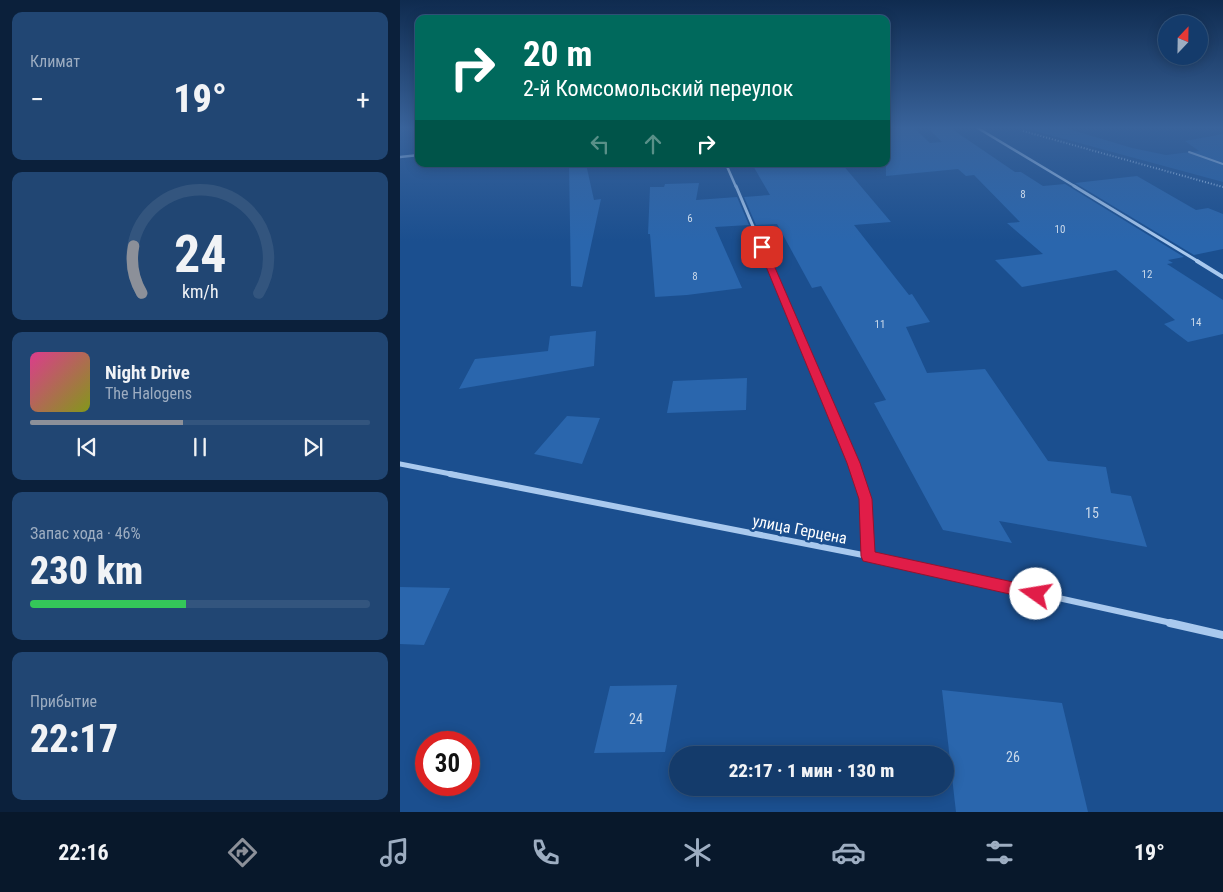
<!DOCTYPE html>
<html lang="ru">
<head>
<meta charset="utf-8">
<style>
	:root { --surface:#143b6b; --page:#214673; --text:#f1f3f6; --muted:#9dadc1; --line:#33557e; --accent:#8c9099 }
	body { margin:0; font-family:"Roboto Condensed",sans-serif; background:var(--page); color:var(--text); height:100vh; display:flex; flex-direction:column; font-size:19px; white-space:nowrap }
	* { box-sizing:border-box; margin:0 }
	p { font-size:16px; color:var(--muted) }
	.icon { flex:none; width:28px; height:28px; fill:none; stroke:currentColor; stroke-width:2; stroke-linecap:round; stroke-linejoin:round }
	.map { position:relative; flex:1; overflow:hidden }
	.panel { display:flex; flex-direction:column; gap:12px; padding:12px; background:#0b203b; width:400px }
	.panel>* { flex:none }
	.banner { position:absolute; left:15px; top:15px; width:475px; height:152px; border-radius:10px; box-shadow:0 2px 12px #0003,0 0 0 1px var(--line); background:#00695c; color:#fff; overflow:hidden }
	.needle { width:32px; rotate:22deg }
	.controls { position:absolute; left:758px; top:15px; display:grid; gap:10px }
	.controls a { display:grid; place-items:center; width:50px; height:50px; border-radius:50%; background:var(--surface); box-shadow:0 2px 12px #0003,0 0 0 1px var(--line); font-size:25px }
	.speed { position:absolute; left:15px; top:731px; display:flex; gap:10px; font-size:25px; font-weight:700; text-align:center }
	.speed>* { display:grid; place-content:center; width:65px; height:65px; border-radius:50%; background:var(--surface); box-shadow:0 2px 12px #0003,0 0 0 1px var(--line); line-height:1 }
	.speed .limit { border:8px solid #d22; background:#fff; color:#111 }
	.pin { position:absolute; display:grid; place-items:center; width:42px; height:42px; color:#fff; margin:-21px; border-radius:10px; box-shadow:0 2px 8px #0006 }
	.me { position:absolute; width:55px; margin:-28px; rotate:283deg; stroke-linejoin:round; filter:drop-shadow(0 0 4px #0008) }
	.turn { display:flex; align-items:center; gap:18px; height:105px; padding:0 25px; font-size:22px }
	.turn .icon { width:65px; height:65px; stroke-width:2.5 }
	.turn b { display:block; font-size:35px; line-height:42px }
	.lanes { display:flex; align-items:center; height:48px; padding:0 25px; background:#0003; justify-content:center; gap:25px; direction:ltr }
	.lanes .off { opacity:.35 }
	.big { font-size:38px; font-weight:800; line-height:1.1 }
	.panel .card { flex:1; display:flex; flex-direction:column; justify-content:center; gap:8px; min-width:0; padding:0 18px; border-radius:10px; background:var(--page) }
	.panel .dial { align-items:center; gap:0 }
	.dial svg { height:130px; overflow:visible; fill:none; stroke:var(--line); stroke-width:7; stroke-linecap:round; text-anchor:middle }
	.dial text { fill:var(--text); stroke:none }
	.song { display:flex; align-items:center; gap:15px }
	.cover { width:60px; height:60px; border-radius:8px; background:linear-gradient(135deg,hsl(330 70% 55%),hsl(70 70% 35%)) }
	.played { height:5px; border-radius:2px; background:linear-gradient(90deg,var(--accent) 45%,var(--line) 45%) }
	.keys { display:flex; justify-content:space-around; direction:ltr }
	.heat { display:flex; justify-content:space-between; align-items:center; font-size:28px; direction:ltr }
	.charge { height:8px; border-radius:4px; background:linear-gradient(90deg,#34c759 46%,var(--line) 0) }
	.trip { position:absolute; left:269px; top:746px; width:285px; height:50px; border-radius:25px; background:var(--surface); box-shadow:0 2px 12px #0003,0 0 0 1px var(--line); font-weight:800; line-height:50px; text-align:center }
	.tabs { display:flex; height:80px; justify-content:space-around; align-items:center; background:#08182b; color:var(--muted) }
	.tabs .icon { width:35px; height:35px }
	.tabs .selected { color:var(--accent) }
	.tabs b { font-size:22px; color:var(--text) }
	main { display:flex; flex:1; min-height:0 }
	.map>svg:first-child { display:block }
	.green { fill:#2461a8 }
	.building { fill:#2a66ad }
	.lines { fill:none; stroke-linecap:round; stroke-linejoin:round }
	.path { stroke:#a9c9ee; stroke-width:2; stroke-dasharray:1 2; stroke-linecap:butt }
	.service { stroke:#a9c9ee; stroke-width:2 }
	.minor-far5 { stroke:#a9c9ee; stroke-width:2.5 }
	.minor-far4 { stroke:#a9c9ee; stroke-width:3 }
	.minor-far3 { stroke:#a9c9ee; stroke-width:4 }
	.minor-far2 { stroke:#a9c9ee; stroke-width:5 }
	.minor-far1 { stroke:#a9c9ee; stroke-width:6 }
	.minor { stroke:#a9c9ee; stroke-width:8 }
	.route { fill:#e11d48; stroke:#92132f }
	.labels { text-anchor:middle; stroke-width:5; stroke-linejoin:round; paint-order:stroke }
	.number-label { font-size:11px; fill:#cad9ea }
	.near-number-label { font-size:14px; fill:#cad9ea }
	.near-street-label { font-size:16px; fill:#fff; stroke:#1b4f8f }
</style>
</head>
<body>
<main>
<section class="panel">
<div class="card"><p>Климат</p>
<div class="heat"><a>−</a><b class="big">19°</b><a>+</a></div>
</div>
<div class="card dial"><svg viewBox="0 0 100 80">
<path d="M14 69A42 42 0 1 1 86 69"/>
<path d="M14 69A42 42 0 0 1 9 40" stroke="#8c9099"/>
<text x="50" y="56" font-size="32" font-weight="700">24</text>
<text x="50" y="72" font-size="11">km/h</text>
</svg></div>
<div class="card">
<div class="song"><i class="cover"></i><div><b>Night Drive</b><p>The Halogens</p></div></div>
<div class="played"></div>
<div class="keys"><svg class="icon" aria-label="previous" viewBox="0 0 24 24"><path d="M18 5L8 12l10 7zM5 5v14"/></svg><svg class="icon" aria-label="pause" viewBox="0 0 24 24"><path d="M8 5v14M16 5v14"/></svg><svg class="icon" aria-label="next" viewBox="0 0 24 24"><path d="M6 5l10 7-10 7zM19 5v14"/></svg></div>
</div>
<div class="card"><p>Запас хода · 46%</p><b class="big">230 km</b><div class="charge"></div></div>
<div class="card"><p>Прибытие</p><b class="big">22:17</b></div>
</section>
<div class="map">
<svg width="823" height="812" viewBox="0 0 823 812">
	<rect width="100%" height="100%" fill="#1b4f8f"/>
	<path class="green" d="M620,127H662L732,148L766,155L799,151L785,141L823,134V182Z"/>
	<path class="building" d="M513,127L530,143L542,142L530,130L532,127H549L615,172H621L643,186L665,184L784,257L768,260L773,263L767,264L823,300V334L788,342L764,324L775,320L716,270L622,287L595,260L643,254L607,223L620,222L574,175L566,176L558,169L486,176V130Z
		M169,164H186L194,200L201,199L182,287L171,286Z
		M352,164H442L491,222L454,225L509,295L512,294L530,322L506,327L527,373L585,369L648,461L706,467L711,493L731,496L747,547L599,521L612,543L543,530L474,403L486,400L421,286L412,288L377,224L356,225L344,197L370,195Z
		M737,176L796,210L808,208L823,214V249L794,255L675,183Z
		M299,183L296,200L337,197L349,225L315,227L342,288L287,295L255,297L250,234H248L250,187H264L265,184Z
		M196,331L194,366L59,389L75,359L148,351L150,336Z
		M347,378L346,410L267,413L273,381Z
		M167,416L200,418L182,464L134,454Z
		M0,587L50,588L24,645L0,644Z
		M277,685L265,752L194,753L210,686Z
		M542,690L662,703L688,812H556Z"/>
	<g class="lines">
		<path class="path" d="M623,131L823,187"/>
		<path class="service" d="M789,152L823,164"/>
		<path class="minor-far5" d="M576,127L676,187
			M0,157L19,155
			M326,164L336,187"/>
		<path class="minor-far4" d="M336,186L368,262
			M674,186L799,262"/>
		<path class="minor-far3" d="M368,261L408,356
			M797,261L823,277"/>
		<path class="minor-far2" d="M408,355L458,475
			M0,464L56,475"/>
		<path class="minor-far1" d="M50,474L468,556L776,624
			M457,474L465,499L468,556"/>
		<path class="minor" d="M770,623L823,635"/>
	</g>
	<linearGradient id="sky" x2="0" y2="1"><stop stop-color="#0f2b4f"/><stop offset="0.53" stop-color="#39639b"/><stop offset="1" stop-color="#39639b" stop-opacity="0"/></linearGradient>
	<rect width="823" height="241" fill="url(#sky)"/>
	<path class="route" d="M362,245L366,247L460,463L472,499L475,552L636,587L642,589L644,594L642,598L636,600L463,561L461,556L459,499L447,463L358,247Z"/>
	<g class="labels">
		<g class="number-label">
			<text x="623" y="198">8</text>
			<text x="290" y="222">6</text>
			<text x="660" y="233">10</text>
			<text x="747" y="278">12</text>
			<text x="295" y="280">8</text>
			<text x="796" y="326">14</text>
			<text x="480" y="328">11</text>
		</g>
		<g class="near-number-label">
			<text x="692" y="518">15</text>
			<text x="236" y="724">24</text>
			<text x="613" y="762">26</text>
		</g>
		<g class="near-street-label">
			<text transform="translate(400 529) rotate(11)" y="6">улица Герцена</text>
		</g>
	</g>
</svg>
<div class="controls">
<a><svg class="needle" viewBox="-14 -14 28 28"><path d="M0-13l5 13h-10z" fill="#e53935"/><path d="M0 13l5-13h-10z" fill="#9dadc1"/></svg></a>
</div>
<div class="speed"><div class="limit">30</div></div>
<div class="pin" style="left:362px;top:247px;background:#d93025"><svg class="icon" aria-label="arrive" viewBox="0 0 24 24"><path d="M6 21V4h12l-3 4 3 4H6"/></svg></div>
<svg class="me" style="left:636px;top:594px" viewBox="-20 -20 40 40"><circle r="19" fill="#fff"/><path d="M0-13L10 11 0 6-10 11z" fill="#e11d48"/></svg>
<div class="trip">22:17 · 1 мин · 130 m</div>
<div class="banner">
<div class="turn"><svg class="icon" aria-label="right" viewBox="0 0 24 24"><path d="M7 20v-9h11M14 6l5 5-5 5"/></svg><div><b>20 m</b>2-й Комсомольский переулок</div></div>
<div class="lanes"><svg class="icon off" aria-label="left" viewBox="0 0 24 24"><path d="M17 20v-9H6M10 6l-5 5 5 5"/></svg><svg class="icon off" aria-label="ahead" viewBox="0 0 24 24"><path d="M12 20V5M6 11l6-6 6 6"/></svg><svg class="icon" aria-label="right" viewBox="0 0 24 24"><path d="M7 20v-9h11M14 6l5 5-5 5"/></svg></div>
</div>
</div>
</main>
<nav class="tabs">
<b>22:16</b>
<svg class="icon selected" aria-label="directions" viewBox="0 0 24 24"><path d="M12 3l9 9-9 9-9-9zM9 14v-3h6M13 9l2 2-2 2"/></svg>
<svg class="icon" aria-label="music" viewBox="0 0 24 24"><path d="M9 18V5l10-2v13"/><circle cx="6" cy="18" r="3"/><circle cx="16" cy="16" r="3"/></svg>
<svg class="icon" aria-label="phone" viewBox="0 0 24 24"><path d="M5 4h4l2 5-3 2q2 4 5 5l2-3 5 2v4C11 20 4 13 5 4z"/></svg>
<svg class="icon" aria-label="climate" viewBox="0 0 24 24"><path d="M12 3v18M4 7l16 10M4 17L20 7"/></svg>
<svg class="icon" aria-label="car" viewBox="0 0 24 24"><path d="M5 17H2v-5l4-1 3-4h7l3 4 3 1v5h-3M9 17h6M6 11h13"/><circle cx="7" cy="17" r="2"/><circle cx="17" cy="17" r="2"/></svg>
<svg class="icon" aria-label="filters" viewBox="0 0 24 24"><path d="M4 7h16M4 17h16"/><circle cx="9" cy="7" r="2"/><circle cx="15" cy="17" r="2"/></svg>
<b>19°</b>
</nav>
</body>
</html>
